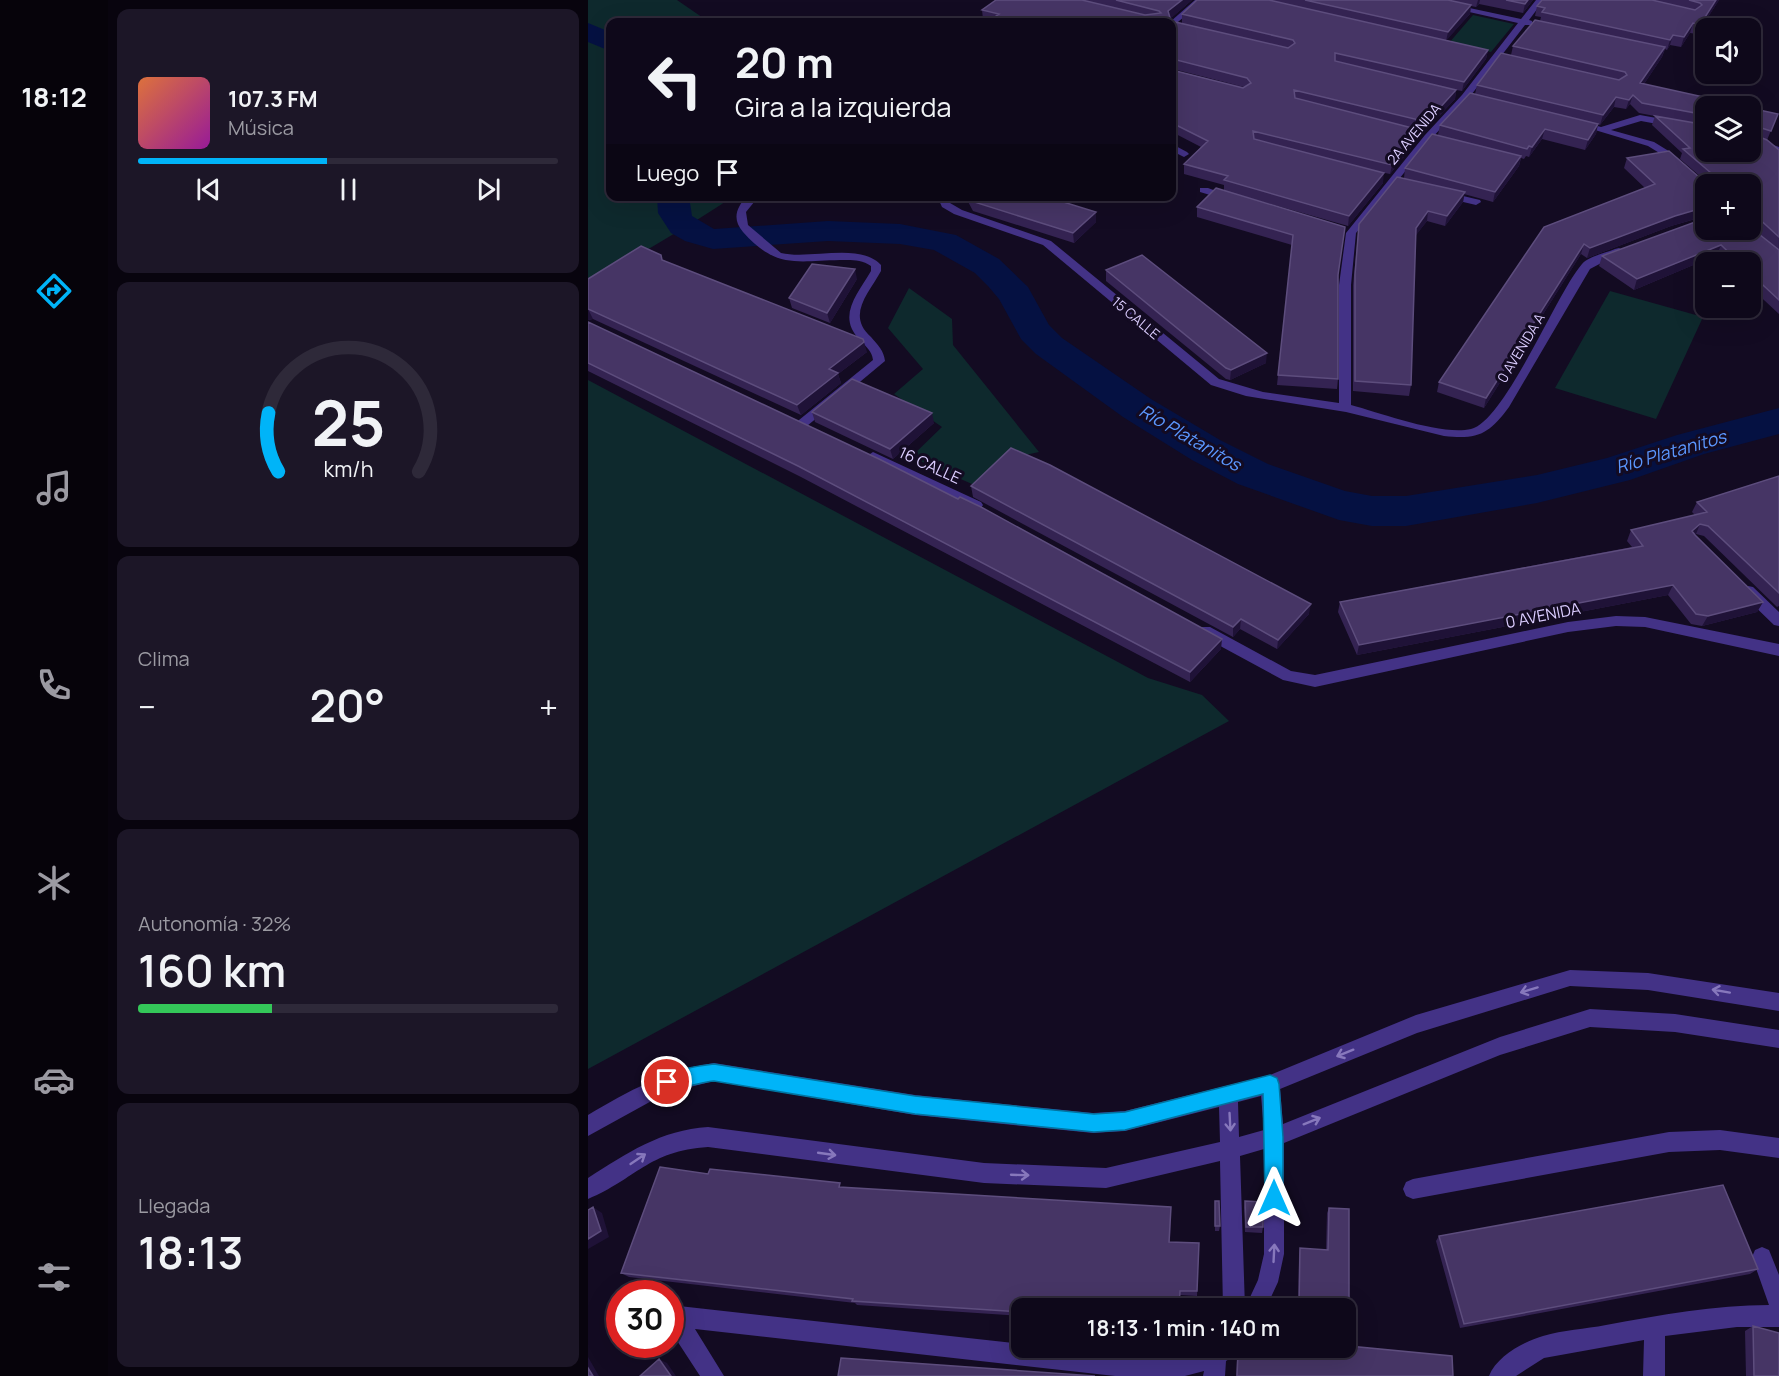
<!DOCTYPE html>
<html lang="es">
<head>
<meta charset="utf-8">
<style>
	:root { --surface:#0e081a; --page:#1c1627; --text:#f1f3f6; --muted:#9b9aa2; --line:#2e2939; --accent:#00b4f8 }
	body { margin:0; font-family:Manrope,sans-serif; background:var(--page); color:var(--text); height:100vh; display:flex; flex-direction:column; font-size:22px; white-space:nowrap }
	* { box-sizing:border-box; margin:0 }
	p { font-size:20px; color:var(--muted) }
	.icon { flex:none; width:33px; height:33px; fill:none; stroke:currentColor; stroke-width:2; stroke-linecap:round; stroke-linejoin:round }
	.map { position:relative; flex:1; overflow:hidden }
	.drawer { display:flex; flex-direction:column; gap:9px; padding:9px; background:#08040e; width:480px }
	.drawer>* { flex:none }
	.top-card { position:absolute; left:18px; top:18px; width:570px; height:183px; border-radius:12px; box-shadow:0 6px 24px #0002,0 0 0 2px var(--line); background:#0e081a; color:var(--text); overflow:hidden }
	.tools { position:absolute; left:1107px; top:18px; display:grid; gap:12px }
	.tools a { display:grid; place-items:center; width:66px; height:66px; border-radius:12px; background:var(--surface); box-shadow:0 6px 24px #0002,0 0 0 2px var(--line); font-size:30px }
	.speed { position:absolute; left:18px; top:1280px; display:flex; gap:12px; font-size:30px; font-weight:700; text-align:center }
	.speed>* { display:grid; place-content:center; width:78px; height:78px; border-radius:50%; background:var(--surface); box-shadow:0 6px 24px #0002,0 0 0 2px var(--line); line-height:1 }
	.speed .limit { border:9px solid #d22; background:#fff; color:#111 }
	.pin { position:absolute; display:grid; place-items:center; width:51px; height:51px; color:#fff; margin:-26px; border:3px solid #fff; border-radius:50%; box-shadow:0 2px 6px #0007 }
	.me { position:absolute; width:66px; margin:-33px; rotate:0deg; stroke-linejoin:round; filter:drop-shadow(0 0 4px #0008) }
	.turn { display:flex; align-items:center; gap:21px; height:126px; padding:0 30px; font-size:27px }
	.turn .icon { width:78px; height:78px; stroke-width:2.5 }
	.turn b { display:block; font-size:42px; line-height:51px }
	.then { display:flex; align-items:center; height:57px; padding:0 30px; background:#0003; gap:12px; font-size:22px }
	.big { font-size:45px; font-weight:600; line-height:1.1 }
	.drawer .card { flex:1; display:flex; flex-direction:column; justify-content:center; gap:9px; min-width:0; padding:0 21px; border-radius:12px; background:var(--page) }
	.drawer .dial { align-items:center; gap:0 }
	.dial svg { height:156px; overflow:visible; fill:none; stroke:var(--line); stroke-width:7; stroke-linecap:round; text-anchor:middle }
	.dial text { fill:var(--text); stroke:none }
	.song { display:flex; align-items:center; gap:18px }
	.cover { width:72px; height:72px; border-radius:9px; background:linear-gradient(135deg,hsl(20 70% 55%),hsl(300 70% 35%)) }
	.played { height:6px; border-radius:3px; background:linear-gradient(90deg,var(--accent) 45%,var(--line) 45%) }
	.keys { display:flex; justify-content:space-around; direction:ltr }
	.heat { display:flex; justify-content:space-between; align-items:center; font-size:33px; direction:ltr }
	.charge { height:9px; border-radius:4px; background:linear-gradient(90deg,#34c759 32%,var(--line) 0) }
	.trip { position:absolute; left:423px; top:1298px; width:345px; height:60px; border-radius:12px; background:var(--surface); box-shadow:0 6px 24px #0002,0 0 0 2px var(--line); font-weight:600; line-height:60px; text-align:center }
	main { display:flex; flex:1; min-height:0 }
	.tab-bar { display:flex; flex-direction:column; width:108px; justify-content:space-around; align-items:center; background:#06030a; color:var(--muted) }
	.tab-bar .icon { width:42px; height:42px }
	.tab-bar .current { color:var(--accent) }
	.tab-bar b { font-size:27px; color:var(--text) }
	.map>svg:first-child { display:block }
	.green { fill:#0e292d }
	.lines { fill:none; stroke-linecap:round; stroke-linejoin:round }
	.river { fill:#051142; fill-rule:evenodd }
	.street { fill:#433286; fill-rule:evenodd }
	.wall { fill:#342352 }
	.shaded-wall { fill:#1f1237 }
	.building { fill:#463565; stroke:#5d4d7d; stroke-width:1.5 }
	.oneway { stroke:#8778bc }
	.route { fill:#00b4f8; stroke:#0075a1; stroke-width:1.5 }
	.labels { text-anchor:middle; stroke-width:6; stroke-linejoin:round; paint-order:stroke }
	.far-street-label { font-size:14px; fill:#dbcdff; stroke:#130b22 }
	.street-label { font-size:16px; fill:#dbcdff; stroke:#130b22 }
	.water-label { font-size:18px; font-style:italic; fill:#5b97ff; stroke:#130b22 }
</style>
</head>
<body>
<main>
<nav class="tab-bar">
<b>18:12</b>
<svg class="icon current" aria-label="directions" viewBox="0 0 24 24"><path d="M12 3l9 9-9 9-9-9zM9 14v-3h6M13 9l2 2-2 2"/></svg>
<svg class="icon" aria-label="music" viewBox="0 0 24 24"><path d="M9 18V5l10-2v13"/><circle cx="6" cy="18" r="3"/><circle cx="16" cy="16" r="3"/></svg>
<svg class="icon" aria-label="phone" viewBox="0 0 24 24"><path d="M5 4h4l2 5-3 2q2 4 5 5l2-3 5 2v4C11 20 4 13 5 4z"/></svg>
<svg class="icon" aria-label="climate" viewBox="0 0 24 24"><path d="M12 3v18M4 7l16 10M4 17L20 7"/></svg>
<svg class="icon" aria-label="car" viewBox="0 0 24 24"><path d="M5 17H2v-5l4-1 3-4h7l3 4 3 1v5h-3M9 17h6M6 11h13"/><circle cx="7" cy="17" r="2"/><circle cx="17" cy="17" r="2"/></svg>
<svg class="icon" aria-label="filters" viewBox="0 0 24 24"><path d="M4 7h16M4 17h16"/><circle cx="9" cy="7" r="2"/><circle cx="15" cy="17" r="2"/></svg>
</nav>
<section class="drawer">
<div class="card">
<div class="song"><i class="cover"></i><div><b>107.3 FM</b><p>Música</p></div></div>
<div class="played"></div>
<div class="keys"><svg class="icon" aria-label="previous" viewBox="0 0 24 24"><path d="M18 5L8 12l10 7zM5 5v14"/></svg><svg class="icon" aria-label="pause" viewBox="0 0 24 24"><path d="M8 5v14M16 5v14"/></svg><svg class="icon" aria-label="next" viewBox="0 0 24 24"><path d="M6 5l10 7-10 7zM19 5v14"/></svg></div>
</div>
<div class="card dial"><svg viewBox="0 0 100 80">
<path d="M14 69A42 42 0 1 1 86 69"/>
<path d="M14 69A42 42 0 0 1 9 39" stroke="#00b4f8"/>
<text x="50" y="56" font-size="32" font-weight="700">25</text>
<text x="50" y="72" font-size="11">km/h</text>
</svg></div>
<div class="card"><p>Clima</p>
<div class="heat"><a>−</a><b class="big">20°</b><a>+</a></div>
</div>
<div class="card"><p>Autonomía · 32%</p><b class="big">160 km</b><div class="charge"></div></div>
<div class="card"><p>Llegada</p><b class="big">18:13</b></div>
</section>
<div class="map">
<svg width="1191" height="1376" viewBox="0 0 1191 1376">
	<rect width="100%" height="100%" fill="#130b22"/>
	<path class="green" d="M0,0H89L121,22H22V196L144,197C98,229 48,255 0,285Z
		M885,15L926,24L903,52L861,43Z
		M321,288L364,319L365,345L451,452L424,458L393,488L323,457L354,427L306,394L335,369L300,328Z
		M1022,291L1115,317L1068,419L967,388Z
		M0,380L560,678L614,695L641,721L0,1069Z"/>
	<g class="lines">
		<path class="river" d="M0,23L22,32V51L0,42Z
			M69,196H101L104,216L126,229L240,221L312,224L368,235L411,259L440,287L461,325L474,338L563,399L632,440L680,464L757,491L784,496H818L949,475L1019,458L1089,435L1191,408V434L1116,454L1042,480L949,503L818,526H784L751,520L650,484L604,460L535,417L448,354L433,339L411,299L400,286L387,273L346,250L312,244L240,241L125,249L97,241L83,233L70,213Z"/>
		<path class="street" d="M607,0H616L584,27L582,22Z
			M828,0H844L933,19L948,0H956L941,20L944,21V25H937L880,99L843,139L768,233L763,285V405C793,413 854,436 883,429C917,421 968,294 994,264C1001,256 1018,253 1027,249L1031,248L1036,251L1002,269L921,407C901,434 890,440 856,436L758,412L658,396L623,385L455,245L366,214L354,207L349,196H359L362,203L374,210L463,241L631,379L675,392L751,403V285L758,233L837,135L874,95L930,23Z
			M1052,115L1118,127V133L1053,121L1023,130L1066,142L1079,150L1118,185V194L1073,154L1060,146L987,124L992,121L1013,127Z
			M1162,137L1191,147V153L1162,143Z
			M584,144L599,152L601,154L596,157L584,151Z
			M612,188H620L647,198L642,201L612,192Z
			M858,192L892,200L893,202L888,205L854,197L853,195Z
			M159,196H171L158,212L160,225L193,253C222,260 272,242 293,265V271C281,293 258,315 283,337C290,345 296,351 297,361L219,426H211L209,423L211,420L285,360C284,351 278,347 272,340C248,316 270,294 283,271V266C273,259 263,260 252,260C208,261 188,269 155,232C144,219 148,208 159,196Z
			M285,452L393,502L395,505L393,508H383L281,459L279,456Z
			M1160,586L1165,587L1191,612V626L1186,625L1155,595L1153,591Z
			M1028,616L1057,617L1191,644V656L1057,627L1028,626L980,632L727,687L695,680L612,635L610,631L612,627H622L703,671L727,675L980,622Z
			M982,970L1060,973L1191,993V1011L1060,990L982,986L829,1033L692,1089L695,1124L912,1037L1002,1009L1087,1014L1191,1030V1048L1087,1032L1002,1027L912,1055L696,1143V1254L690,1282L678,1308H635L632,1161L518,1188L396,1183L120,1147C60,1151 48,1179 0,1199V1178C39,1153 73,1130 120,1127L396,1163L518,1168L632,1142L631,1107L537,1131L505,1133L327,1115L126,1081L78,1093L0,1136V1115C40,1091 79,1070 126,1063L327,1095L505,1113L537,1111L682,1075L828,1015ZM673,1096L676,1130L651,1137L650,1102ZM676,1149V1254L670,1280L657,1308L652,1156Z
			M1132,1130L1191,1138V1158L1132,1150L1081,1152L825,1199L818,1196L815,1189L818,1182L825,1179L1081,1132Z
			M1174,1247L1181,1250L1191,1275V1327H1149L1077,1336V1376H1055L1056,1340L956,1358L928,1376H901C909,1356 935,1342 955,1336C975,1330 997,1329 1018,1325C1072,1315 1127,1305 1181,1305L1164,1257L1167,1250Z
			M82,1305L434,1344V1347H461L561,1358L593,1355L620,1347H651L648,1355L638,1361L637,1376H615L616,1371L597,1376H527L107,1329L136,1376H112L82,1330Z"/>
	</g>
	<path class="wall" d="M408,0H604L583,18V21L594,23V14L609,0H945L935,13L891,4L888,7L883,6L882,14L858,40L900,50L898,59L874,91L868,90L867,99L837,131L832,130L830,139L802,174L782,170L795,183L760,226L665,199L757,227L750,277V379L749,389L689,385L704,245L609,217V207L636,190V185L596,174V164L613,147L584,132V70L656,87L585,69L584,70L395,19L394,10Z
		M954,0H1131L1109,34L1102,33L1093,47L1082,45L1079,50L1077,49L1074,57L1056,84L1118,106V152L1162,108L1190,114L1179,140L1191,150V314L1162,287V262H1136L1129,255L1046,290L1011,266L1014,256L1118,218L1184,245L1163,226H1162V184H1120V183L1092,159L1094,153L1064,125L1067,116L1051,113L1042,104L1038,109L1026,107L1012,125L1010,124L1008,134L997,150L954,139L941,157L938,156L936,159L933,158L931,166L905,202L876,194L875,202L857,226L839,221L827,236L823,385L821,396L765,391V285L771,224L816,178L817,168L850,135L852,125L887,94L889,85L923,55L925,46L952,21L953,17L947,16L949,6Z
		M1039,158L1118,184V216L1083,226L999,258L993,254L896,408L849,392L851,382L956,227L1057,188L1036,168Z
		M377,196H456L508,212V222L486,243L385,211Z
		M75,260L279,352L250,374L253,383L213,415L5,319L0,320V279Z
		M518,270L678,363L642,380L638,379L518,281Z
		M269,279L242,323L204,308L201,298Z
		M0,322L633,649L602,682L213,477L0,371Z
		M224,412L346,423L305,459L227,422Z
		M1191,476V606L1189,607L1116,536L1108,534L1107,535L1175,602L1169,612L1114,626L1103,624L1080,595L769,655L750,612L752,602L1044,547L1039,541L1043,530L1107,515L1104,512L1109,502Z
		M383,486L721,614L689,649L652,629L645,637L385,497Z
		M120,1174L255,1188L583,1207L582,1242L611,1243L609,1296L592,1295L434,1308V1316L269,1305L267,1303L41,1277L33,1273Z
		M657,1201L675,1227L674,1233L657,1232L656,1207Z
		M627,1207L632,1226L631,1231H627Z
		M741,1208L761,1209V1346L864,1356L865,1376H648L649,1357L652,1349L678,1351V1347H758V1308H710L711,1254L712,1248L738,1250L739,1213Z
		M851,1236L1170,1269L1162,1274L872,1328L848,1241Z
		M1165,1326L1191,1376H1158L1157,1331Z"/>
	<path class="shaded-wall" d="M594,0H604L581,20L580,11Z
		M890,0H892L891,4L888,7Z
		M940,0H945L935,13L937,4Z
		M1128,0H1131L1109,34L1112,25Z
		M883,5L882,14L858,41L860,32Z
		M1105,23L1102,33L1093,47L1096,37Z
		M1085,35L1082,45L1079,50L1082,40Z
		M1077,47L1074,57L1050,93L1052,83Z
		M900,50L898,59L874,91L876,82Z
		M868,90L867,99L837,131L839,122Z
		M1045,95L1042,104L1038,109L1041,100Z
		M1028,97L1026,107L1012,125L1015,115Z
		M1010,124L1008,134L997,150L1000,140Z
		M957,129L954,139L941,157L944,147Z
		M832,130L830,139L802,174L804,165Z
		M933,156L931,166L905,202L907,192Z
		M796,173L795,183L760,226L761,216Z
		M877,192L875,202L857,226L859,216Z
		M1118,207L1117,216L1083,226L999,258L1002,248L1087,216Z
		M840,211L839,221L826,238L828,228Z
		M508,212V222L486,243L485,233Z
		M1168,216L1163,226H1162V217Z
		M996,244L993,254L896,408L898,398Z
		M1133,245L1129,255L1046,290L1049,279Z
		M267,269L269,279L242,323L239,313Z
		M0,309L5,319L0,320Z
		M276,342L279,352L250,374L253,383L213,415L209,405L241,369Z
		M679,353L678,363L642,380L643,370Z
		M344,413L346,423L305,459L302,449Z
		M1112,524L1108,534L1100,541L1104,531Z
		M1085,585L1080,595L769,655L771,645Z
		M1175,602L1169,612L1114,626L1120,616Z
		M723,604L721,614L689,649L690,640Z
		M653,619L652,629L645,637V627Z
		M634,639L633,649L602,682V672Z
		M5,1207L14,1213L21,1237L0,1249V1239Z
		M0,1357L11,1376H5L0,1368Z
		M71,1359L79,1363L88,1376H83Z"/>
	<path class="building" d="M408,0H494L557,15L573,13L571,11L528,0H594L580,11L583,21L700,48L707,43L705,40L594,14L609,0H681L900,50L876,82L747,53V61L868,90L839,122L706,90L707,98L832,130L804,165L665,131L666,139L796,173L761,216L636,180L640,176L596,164L620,141L584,123V70L655,88L663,83L659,78L585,59L584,60V22H399L411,14L394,10Z
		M717,0H860L883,5L860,32Z
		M918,0H940L937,4Z
		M954,0H1064L1107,10L1114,5L1112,3L1101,0H1128L1112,25L1105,23L1096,37L1085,35L1082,40L954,12L957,8L949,6Z
		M947,20L1077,47L1052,83L1156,106H1118V115L1054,103L1045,95L1041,100L1028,97L1015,115L889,85L913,53L1031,80L1039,75L1037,72L925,46Z
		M882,93L1010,124L1000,140L957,129L944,147L941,146L939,149L852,125Z
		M1162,108L1190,114L1183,131L1164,125V134L1179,140L1191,150V237L1168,216L1162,217V184H1123V173L1095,149L1102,148L1067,116L1118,125V152H1162Z
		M844,134L933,156L907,192L817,168Z
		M1081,151L1119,184H1118V207L1087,216L1002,248L996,244L898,398L851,382L956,227L1067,184L1039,158Z
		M809,177L877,192L859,216L840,211L828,228L823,385L767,381V275L771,224Z
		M628,188L757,227L750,275V379L690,375L705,235L609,207Z
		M381,196H456L508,212L485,233L383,201Z
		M1118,218V230H1162V227L1191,250V300L1162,273V262H1151L1133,245L1049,279L1014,256Z
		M53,246L73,255L74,260L275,339L276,342L241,369L250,373L209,405L0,309V279Z
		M554,255L679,353L643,370L638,368L518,270Z
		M224,264L267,269L239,313L201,298Z
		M0,322L291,459L370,499L372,497L393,507L634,639L602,672L210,466L0,363Z
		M264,379L344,413L302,449L224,412Z
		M423,448L462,465L723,604L690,640L653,619L645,627L383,486Z
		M1191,476V593L1120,526L1112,524L1104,531L1107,535L1175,602L1120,616L1108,614L1085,585L771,645L752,602L1055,546L1043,530L1119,512L1109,502Z
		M72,1167L120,1174L122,1169L252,1183L251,1187L583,1207L581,1242L611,1243L609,1291H592L591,1308H434V1312L264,1301L265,1299L33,1273Z
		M1135,1185L1170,1269L876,1324L851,1236Z
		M627,1201H631L632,1226H627Z
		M657,1201L675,1202V1227H658Z
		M5,1207L13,1231L0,1239V1210Z
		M741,1208L761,1209V1346L864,1356L865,1376H649L650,1353L652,1349L679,1352V1347H758V1308H711L712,1248L740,1250Z
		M1165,1326L1191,1333V1376H1166Z
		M253,1358L507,1376H250Z
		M71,1359L83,1376H52Z
		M0,1368L5,1376H0Z"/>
	<defs><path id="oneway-shaft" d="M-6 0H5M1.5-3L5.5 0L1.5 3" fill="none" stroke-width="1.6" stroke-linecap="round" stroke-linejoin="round" transform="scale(1.5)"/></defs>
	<g class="oneway">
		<use href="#oneway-shaft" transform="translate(941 990) rotate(163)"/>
		<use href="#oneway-shaft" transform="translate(1133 991) rotate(-170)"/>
		<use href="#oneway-shaft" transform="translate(757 1053) rotate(158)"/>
		<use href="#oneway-shaft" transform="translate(724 1121) rotate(-22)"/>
		<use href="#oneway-shaft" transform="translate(642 1122) rotate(87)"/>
		<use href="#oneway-shaft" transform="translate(239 1154) rotate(8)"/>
		<use href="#oneway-shaft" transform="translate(50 1159) rotate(-34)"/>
		<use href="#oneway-shaft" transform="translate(432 1175) rotate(2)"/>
		<use href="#oneway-shaft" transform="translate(686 1253) rotate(-87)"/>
	</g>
	<path class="route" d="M126,1064L327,1096L506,1114L537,1112L682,1075L689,1078L691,1084L695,1137V1198L692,1204L686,1207L679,1204L677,1198L675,1094L537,1130L506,1132L327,1114L126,1081C113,1082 83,1092 73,1088L71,1082L73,1076C90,1069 108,1066 126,1064Z"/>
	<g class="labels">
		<g class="far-street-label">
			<text transform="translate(826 134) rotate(-50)" y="5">2A AVENIDA</text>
			<text transform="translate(548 318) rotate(40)" y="5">15 CALLE</text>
			<text transform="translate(933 348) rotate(-59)" y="5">0 AVENIDA A</text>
		</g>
		<g class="street-label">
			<text transform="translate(342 465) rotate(25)" y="6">16 CALLE</text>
			<text transform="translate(955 615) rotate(-11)" y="6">0 AVENIDA</text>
		</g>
		<g class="water-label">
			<text transform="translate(602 438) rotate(30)" y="6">Río Platanitos</text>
			<text transform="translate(1083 452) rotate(-16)" y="6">Río Platanitos</text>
		</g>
	</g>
</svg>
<div class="tools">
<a><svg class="icon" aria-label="sound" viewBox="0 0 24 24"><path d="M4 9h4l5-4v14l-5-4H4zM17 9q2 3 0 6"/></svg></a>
<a><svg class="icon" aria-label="layers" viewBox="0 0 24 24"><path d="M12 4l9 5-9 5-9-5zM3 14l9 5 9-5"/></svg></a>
<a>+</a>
<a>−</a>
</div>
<div class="speed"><div class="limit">30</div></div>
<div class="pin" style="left:79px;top:1082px;background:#d93025"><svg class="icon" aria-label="arrive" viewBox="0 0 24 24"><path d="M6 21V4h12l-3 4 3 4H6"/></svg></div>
<svg class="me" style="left:686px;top:1198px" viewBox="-20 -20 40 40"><path d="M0-17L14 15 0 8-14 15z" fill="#00b4f8" stroke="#fff" stroke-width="4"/></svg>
<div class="trip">18:13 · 1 min · 140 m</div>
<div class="top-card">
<div class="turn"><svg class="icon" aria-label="left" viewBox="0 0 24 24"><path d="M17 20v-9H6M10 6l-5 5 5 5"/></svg><div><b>20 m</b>Gira a la izquierda</div></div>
<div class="then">Luego<svg class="icon" aria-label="arrive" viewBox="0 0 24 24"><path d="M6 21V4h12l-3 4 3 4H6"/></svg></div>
</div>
</div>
</main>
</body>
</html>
